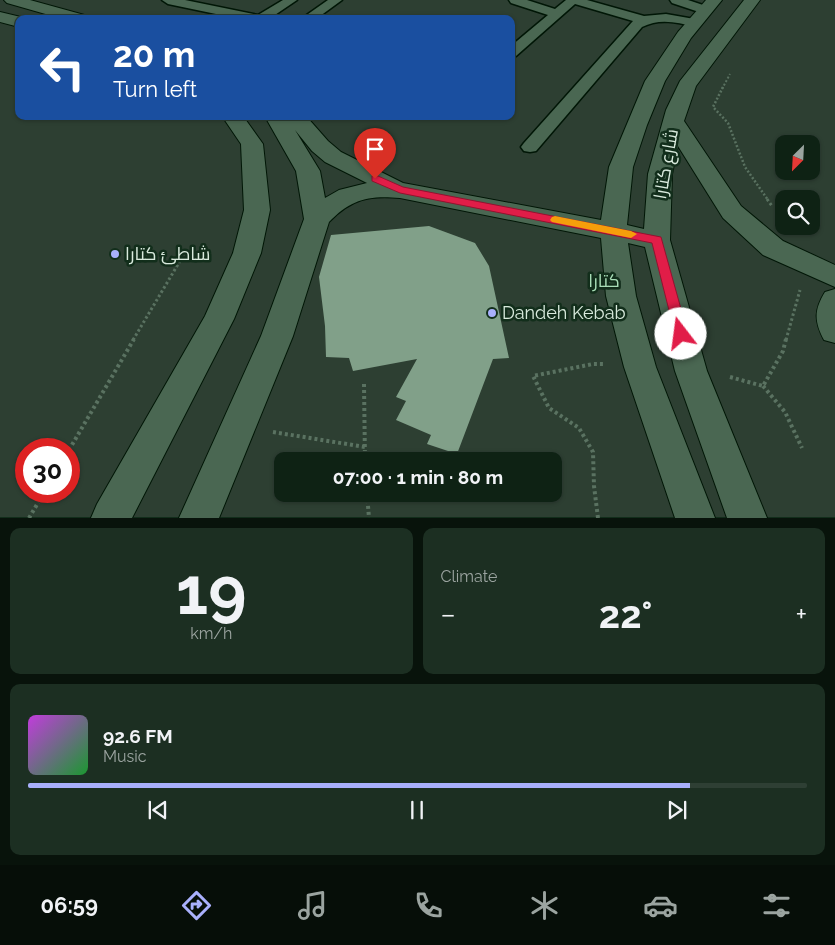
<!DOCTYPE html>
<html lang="en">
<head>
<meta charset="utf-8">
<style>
	:root { --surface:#0e2214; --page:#1c2f22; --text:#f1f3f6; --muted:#9ba4a0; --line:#2e3f34; --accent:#a9b0fc }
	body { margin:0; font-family:Raleway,Cairo,sans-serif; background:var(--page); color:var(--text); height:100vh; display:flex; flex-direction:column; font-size:19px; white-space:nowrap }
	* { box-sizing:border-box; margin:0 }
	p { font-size:16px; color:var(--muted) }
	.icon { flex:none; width:28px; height:28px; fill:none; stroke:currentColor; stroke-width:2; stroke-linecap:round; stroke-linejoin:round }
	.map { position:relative; height:518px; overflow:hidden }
	.side { display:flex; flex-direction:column; gap:10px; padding:10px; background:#08130b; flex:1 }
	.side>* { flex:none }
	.top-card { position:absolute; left:15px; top:15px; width:500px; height:105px; border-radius:10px; box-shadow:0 1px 4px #0004,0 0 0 1px var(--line); background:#1a4fa0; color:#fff; overflow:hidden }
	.needle { width:32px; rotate:204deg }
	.tools { position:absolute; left:775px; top:135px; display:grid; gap:10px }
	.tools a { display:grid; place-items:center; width:45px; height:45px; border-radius:10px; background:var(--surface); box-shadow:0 1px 4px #0004,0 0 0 1px var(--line); font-size:25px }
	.speed { position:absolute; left:15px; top:438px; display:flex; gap:10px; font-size:25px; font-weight:700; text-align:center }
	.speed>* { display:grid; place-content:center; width:65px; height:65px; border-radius:50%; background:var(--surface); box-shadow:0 1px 4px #0004,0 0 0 1px var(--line); line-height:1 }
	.speed .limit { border:8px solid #d22; background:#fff; color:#111 }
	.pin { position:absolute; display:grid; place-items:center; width:42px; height:42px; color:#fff; margin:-51px -21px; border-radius:50% 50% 50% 0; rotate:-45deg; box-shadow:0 0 5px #0007 }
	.pin .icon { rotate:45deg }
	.me { position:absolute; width:55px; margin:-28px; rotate:345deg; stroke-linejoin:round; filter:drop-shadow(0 0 4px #0008) }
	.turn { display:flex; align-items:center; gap:18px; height:105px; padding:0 15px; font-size:22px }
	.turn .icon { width:65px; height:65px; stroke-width:2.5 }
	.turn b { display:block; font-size:35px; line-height:42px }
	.big { font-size:38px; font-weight:700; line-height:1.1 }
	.side .widget { flex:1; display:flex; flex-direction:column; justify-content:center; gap:8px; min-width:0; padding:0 18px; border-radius:10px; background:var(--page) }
	.side .dial { align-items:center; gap:0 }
	.dial b { font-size:65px; line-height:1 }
	.song { display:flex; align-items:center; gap:15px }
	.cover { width:60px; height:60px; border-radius:8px; background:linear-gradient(135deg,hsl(290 70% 55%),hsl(130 70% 35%)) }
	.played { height:5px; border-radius:2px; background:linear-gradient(90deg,var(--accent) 85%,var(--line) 85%) }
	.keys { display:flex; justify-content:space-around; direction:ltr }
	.heat { display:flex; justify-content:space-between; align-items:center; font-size:28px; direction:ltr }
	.side .tiles { flex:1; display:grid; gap:10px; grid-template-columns:1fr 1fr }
	.widget:last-child { grid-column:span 2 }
	.trip { position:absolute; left:274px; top:452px; width:288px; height:50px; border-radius:10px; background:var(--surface); box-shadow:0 1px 4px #0004,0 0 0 1px var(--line); font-weight:700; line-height:50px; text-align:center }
	.tab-bar { display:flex; height:80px; justify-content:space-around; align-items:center; background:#060e08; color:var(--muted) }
	.tab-bar .icon { width:35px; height:35px }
	.tab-bar .current { color:var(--accent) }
	.tab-bar b { font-size:22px; color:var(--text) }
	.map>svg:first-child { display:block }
	.green { fill:#2d3f32; fill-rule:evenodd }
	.building { fill:#81a089 }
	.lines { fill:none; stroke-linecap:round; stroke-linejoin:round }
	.service-casing { stroke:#001606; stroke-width:3 }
	.pedestrian-casing { stroke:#001606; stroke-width:2 }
	.minor-casing { stroke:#001606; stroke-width:2 }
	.path-far3 { stroke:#5a7261; stroke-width:2; stroke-dasharray:2 2; stroke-linecap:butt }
	.path-far2 { stroke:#5a7261; stroke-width:2.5; stroke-dasharray:2 2; stroke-linecap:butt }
	.path-far1 { stroke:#5a7261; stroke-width:3; stroke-dasharray:2.5 2.5; stroke-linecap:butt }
	.path { stroke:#5a7261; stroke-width:4; stroke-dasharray:3 3; stroke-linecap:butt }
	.service { fill:#4a6752; fill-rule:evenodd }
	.pedestrian { fill:#4a6752; fill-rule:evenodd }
	.minor { fill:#4a6752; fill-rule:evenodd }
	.route { fill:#e11d48; stroke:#92132f }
	.slow { fill:#f59e0b }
	.poi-dot { fill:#a9b0fc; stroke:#122e1b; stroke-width:2 }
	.labels { text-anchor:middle; stroke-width:5; stroke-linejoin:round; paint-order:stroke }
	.street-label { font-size:18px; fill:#d9eadd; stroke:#122e1b }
	.poi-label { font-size:18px; fill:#d9eadd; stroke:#122e1b; text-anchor:start }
	.park-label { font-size:18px; fill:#a8ddb6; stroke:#122e1b }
</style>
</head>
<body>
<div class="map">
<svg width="835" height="518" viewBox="0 0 835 518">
	<rect width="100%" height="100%" fill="#122e1b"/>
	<path class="green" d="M0,0H835V517H0ZM19,19H511V116H19ZM784,144H811V171H784ZM784,199H811V226H784ZM26,449H69V491H26ZM282,461H552V494H282Z"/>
	<path class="building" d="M429,226L475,243L489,266L509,358L493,359L457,454L427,444L431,435L396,420L406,401L396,397L417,359L353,371L349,358L326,357L325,326L319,277L331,235Z"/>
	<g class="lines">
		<g class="service-casing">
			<path id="service" d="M162,0H185L258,15L283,0H297L269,19H240L168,4Z
				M328,0H342L316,19H301Z
				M509,0H527L555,9L566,0H587L644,16L666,14L700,20L701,23L695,27C677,22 659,18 642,27L536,151L530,152L524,151L521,147L524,143L633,21L575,4L516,56L511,57V46L548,15L511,3Z
				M670,0H688L709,7L711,10L705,14L672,3Z"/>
		</g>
		<g class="pedestrian-casing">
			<path id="pedestrian" d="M0,12L25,18V19H19V27L0,22Z
				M222,116H243L263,144L270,210L261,253L234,319L132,518H91L97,504L205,316L233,253L244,210L241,144Z"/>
		</g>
		<g class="minor-casing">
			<path id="minor" d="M4,0H30L88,16L90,19H63L7,3Z
				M706,0H722L691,38L665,81L647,125L633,167L627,225L644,229L648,174L666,110L680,81L744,0H760L696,86L684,121L741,206L783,241L835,265V287L763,255L723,218L678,146L672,174L670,240L707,371L767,518H727L675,371L645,247L628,243L636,296L656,367L715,518H675L624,367L606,296L601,238L400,198C369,195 351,199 329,222L293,336L219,518H179L261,336L304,219L296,171L267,120L270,116H306L328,141L341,152L403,183L601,220L609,167L645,81L678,32ZM295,130L312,151L325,162L367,183L339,190L325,198L320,171Z
				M835,289V343L824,340C814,321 814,310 825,292Z"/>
		</g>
		<path class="path-far3" d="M722,89L730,74"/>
		<path class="path-far2" d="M723,87L713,107L728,123L745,167L768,200"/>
		<path class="path-far1" d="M767,199L772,206
			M133,340L180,261
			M786,340L800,290"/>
		<path class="path" d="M730,377L763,386L783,351L786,339
			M364,384L365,461
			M763,386L785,412L802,448
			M273,432L365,447
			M69,450L134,339
			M367,494L369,518
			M29,518L45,491
			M598,518L594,486L593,452L579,428L549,408L533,376L593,364H604"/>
		<use href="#service" class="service"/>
		<use href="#pedestrian" class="pedestrian"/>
		<use href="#minor" class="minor"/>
	</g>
	<path class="route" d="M372,176H378L403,187L661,237L688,334L686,337H677L675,334L652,243L400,193L372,181Z"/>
	<path class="slow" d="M555,216L631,231L637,234L631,238L552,222L550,220L552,217Z"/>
	<g class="poi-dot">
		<circle cx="115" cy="254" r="5"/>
		<circle cx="492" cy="313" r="5"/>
	</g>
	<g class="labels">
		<g class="street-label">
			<text transform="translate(666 164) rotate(-80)" y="6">شارع كتارا</text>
		</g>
		<g class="poi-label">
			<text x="125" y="260">شاطئ كتارا</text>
			<text x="502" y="319">Dandeh Kebab</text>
		</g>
		<g class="park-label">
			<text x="604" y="287">كتارا</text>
		</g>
	</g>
</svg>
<div class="tools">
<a><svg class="needle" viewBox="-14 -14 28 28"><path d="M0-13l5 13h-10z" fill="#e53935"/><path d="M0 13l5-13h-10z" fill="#9ba4a0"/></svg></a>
<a><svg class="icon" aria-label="search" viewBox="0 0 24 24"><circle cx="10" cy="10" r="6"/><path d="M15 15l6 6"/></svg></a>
</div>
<div class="speed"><div class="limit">30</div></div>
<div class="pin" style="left:375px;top:179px;background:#d93025"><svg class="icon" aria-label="arrive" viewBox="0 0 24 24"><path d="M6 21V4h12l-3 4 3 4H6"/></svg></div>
<svg class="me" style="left:681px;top:334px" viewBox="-20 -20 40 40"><circle r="19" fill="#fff"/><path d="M0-13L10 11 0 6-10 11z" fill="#e11d48"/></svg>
<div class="trip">07:00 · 1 min · 80 m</div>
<div class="top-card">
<div class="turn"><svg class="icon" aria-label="left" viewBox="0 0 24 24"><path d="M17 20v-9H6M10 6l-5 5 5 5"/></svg><div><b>20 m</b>Turn left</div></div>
</div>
</div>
<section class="side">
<div class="tiles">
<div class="widget dial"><b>19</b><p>km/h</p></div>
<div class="widget"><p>Climate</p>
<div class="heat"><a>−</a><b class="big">22°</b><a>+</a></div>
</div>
<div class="widget">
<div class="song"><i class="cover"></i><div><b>92.6 FM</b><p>Music</p></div></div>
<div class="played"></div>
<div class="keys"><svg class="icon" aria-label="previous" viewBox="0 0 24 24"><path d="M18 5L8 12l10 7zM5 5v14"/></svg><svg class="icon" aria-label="pause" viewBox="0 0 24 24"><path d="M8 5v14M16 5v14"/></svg><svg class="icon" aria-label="next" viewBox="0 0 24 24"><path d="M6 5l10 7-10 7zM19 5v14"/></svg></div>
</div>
</div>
</section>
<nav class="tab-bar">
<b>06:59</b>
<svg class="icon current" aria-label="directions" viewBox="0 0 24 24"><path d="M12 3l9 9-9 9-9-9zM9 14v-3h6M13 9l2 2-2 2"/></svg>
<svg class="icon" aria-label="music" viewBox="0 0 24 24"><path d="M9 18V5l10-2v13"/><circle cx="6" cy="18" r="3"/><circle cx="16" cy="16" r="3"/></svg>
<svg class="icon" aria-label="phone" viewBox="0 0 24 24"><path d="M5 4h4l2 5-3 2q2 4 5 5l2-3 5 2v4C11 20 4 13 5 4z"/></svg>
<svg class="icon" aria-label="climate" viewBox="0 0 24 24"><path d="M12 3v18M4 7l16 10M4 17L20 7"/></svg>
<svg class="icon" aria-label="car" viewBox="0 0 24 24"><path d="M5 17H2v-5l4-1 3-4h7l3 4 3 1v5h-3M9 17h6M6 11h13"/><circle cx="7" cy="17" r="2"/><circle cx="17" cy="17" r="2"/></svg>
<svg class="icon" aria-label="filters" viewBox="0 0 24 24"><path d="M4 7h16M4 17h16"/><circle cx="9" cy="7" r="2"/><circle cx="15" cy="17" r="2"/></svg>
</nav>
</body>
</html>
